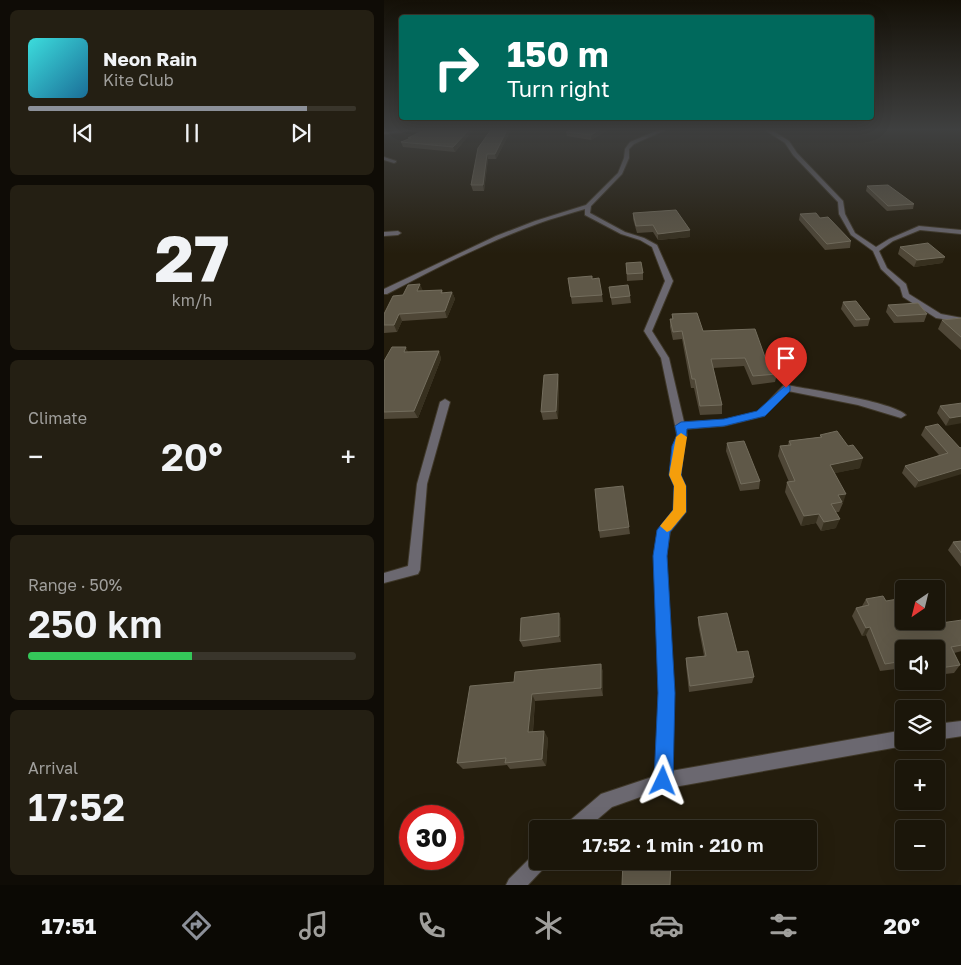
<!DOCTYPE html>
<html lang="en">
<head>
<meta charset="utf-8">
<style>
	:root { --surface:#1b160a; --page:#241f13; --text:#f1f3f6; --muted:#a09f9c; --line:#39352b; --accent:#8c9099 }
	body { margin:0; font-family:"Golos Text",sans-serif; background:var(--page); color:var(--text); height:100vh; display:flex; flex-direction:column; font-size:19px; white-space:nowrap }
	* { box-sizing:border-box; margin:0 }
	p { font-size:16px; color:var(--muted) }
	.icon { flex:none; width:28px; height:28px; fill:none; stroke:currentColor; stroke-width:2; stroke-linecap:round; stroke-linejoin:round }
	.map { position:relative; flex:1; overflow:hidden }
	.details { display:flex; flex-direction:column; gap:10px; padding:10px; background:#0f0c06; width:384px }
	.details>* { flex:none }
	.guide { position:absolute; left:15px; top:15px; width:475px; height:105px; border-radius:5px; box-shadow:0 5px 20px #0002,0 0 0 1px var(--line); background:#00695c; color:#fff; overflow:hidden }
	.needle { width:32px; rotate:215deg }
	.controls { position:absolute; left:511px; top:580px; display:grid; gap:10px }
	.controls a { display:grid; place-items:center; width:50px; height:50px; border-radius:5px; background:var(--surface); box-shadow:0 5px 20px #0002,0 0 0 1px var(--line); font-size:25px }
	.speed { position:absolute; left:15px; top:805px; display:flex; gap:10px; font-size:25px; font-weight:700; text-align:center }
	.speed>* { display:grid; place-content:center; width:65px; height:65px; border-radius:50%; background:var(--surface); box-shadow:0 5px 20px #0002,0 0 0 1px var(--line); line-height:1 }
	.speed .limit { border:8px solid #d22; background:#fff; color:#111 }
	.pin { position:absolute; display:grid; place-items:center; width:42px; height:42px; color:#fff; margin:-51px -21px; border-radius:50% 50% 50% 0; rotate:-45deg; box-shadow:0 0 5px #0007 }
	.pin .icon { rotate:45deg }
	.me { position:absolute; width:55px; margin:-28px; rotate:2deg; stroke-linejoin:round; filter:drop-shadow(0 0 4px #0008) }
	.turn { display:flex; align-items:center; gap:18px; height:105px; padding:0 25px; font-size:22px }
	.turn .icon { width:65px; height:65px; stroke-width:2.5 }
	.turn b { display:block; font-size:35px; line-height:42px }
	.big { font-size:38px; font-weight:600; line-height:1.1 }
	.details .card { flex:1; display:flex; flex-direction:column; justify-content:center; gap:8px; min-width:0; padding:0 18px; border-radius:8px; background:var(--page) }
	.details .dial { align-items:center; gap:0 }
	.dial b { font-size:65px; line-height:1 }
	.song { display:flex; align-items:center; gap:15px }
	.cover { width:60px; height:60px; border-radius:8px; background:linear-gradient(135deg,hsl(180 70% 55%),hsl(200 70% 35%)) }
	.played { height:5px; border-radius:2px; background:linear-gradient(90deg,var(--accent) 85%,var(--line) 85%) }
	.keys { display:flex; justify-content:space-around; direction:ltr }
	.heat { display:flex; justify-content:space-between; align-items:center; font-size:28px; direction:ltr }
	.charge { height:8px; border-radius:4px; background:linear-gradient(90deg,#34c759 50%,var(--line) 0) }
	.trip { position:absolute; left:145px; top:820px; width:288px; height:50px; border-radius:5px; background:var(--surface); box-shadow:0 5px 20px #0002,0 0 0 1px var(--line); font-weight:600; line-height:50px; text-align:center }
	.menu { display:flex; height:80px; justify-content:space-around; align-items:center; background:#0b0904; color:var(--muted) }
	.menu .icon { width:35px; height:35px }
	.menu .active { color:var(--accent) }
	.menu b { font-size:22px; color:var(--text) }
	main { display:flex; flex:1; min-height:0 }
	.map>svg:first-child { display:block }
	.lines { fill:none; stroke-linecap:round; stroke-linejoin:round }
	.street-casing { stroke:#3f3829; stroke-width:2 }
	.street { fill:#6b6870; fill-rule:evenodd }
	.wall { fill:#4f4737 }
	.shaded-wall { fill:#37301f }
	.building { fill:#5f5848; stroke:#736d5d }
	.route { fill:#1a73e8; stroke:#114b97 }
	.slow { fill:#f59e0b }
</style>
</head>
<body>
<main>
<section class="details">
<div class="card">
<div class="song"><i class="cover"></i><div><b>Neon Rain</b><p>Kite Club</p></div></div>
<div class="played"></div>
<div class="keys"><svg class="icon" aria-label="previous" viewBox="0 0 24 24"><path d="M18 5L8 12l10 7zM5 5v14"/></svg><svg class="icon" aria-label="pause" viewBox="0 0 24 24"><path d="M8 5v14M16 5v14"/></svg><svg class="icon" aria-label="next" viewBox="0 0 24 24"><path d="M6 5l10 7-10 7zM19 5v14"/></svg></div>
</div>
<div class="card dial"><b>27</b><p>km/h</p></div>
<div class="card"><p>Climate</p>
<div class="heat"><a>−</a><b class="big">20°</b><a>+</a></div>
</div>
<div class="card"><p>Range · 50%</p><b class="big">250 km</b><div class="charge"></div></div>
<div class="card"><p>Arrival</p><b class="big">17:52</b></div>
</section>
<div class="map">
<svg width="578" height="885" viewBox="0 0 578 885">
	<rect width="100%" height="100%" fill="#241d0d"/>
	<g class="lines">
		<g class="street-casing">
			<path id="street" d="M20,130H39L0,134V132Z
				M275,130H281L250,144L245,149V158L238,174L207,206L206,213L241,232L260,238L273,245L289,281L268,331L285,358L300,422L340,420L374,412L399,386L402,385C424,389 510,402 522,415L517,418L474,405L404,391L380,416L340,426L302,429L303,435L299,446L296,475L301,486L302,512L286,532L282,556L289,693L287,771L520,730V741H526L525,743L520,746L279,789L228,807L202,829H181L183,823L217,794L271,776L275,693L270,556L274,530L290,511L291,486L286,475L289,446L293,435L277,358L260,331L281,281L268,247L256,240L237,234L201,215V209C185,214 169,218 153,224C101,243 52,268 3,294H0V289L112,236L151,221L202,205L234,173L240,158L241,149L246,142Z
				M381,130L389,131L405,141L413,153L459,201L461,214L471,233L492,247L505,239L535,226L578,230V234L536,230L509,241L495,251L503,268L522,284L525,294L557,314L578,318V322L552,318L519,297L516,287L497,269L489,251L467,235L455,214L454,202L409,155L401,143Z
				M0,157L12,161V162L10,163L0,160Z
				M0,232L14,231L17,233L14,235L0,236Z
				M61,399L66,402L43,484L36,570L34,574L0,583V573L24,566L33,484L56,402Z
				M578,721V736L552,740V724Z
				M154,853V861H164L161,867L144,885H122L125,879L149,855Z"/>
		</g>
		<use href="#street" class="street"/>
	</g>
	<path class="wall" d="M40,130H89L71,152L19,147L17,142L25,139L24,138Z
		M107,130H127L112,159H104L100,191H89L87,185Z
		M185,130H224L207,140L183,136L182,132Z
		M483,186L530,204L529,209L503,211L482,191Z
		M249,213L306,230V237L274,240L269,232L253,233L249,219Z
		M416,214L436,218L467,241L466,248L441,250L415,220Z
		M516,247L561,257L558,263L530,267L514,254Z
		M242,263L259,273V280L243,281Z
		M184,278L208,279L218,295L219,302L188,304Z
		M225,287L246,296L247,303L228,305Z
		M58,290L59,293L68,292L71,299L63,318L18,321L13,332L0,333V314L19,295L38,291Z
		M459,302L486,319L484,326L470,327L457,309Z
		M504,305L543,314L540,322L510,323L502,312Z
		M288,314L319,331L382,360L393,374L391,382L368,385L360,366L329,368L338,405V414L316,415L310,388H307L298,339L289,340L286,327V319H288Z
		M578,318V351L554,329L558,320Z
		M55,351L57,359L34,418L0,419V361L25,352Z
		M175,381L174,419L159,420L157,412Z
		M578,403L562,426L553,413L556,406Z
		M541,427L576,448L531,488L518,473L521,466L555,455L537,435Z
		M436,435L476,468L450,473L459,503L455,512H452V528L437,531L432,523L417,526L401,492L403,482H405L394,456L396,446L404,445L405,441L436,437Z
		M343,443L376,481L375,489L356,491L342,451Z
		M245,527L246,534L216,538L215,531Z
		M578,541V568L564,550L569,542Z
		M482,599L502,601L557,623L578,620V651L570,653L576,665L570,673L552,675V649H520V668L496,671L482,635L478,636L468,616L472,608L478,606Z
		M175,613L177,620V642L139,647L136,641Z
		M314,617L353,652L370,677L368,683L305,692L302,665V658L320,656L314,624Z
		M217,664L219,673V696L151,701L149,732L164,738L162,766L126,769L123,765L79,769L73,763L130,682Z"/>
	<path class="shaded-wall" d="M85,130H89L71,152L69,147Z
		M123,130H127L112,159L111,154Z
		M215,130H224L207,140V135Z
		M103,154L104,159L100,191L99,185Z
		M306,230V237L274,240V234Z
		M561,257L558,263L530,267L533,260Z
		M36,284L39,291H33Z
		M68,292L71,299L63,318L61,311Z
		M15,314L18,321L13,332L10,325Z
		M22,347L25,354L20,352Z
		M55,351L57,359L34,418L30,411Z
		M174,374L175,381L174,419L172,411Z
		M578,416V423L562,426L566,418Z
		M479,458L476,468L443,475L446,465Z
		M578,468V474L531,488L535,481Z
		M462,494L459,503H458L454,495Z
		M435,514L432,523L417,526L420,516Z
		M456,519L452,528L437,531L440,522Z
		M175,613L177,620V642L175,636Z
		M486,627L482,635L478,636L482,628Z
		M217,664L219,673V696L217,688Z
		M148,694L151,701L148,740L144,732Z
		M160,731L164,738L162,766L158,759Z"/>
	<path class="building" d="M40,130H85L69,147L17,142L27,138H24Z
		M107,130H123L111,154H103L99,185H87L94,148Z
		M185,130H215L207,135L182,132Z
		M504,185L530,204L504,206L483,186Z
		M292,210L306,230L274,234L269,225L252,226L249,213Z
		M432,213L436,218L444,217L467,241L443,244L416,214Z
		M544,243L561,257L533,260L516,247Z
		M257,262L259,273L243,274L242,263Z
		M208,276V279L215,278L218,295L187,297L184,278Z
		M36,284L33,291L58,290L57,293L68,292L61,311L15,314L10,325H0V314L9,296L19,295L24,285Z
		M244,285L246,296L227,298L225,287Z
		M472,301L486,319L472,320L459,302Z
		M534,303L543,314L513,316L504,305Z
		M313,313L319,331L371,329L382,360H386L393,374L369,376L361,358L327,359L338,405L316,406L311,379H308L298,331L289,332L286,319H289L288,314Z
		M578,318V338L558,320Z
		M8,347H22L20,352L55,351L30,411L0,412V361Z
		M174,374L172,411L157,412L160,375Z
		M578,403V416L566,418L556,406Z
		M554,424L576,448L578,447V468L535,481L521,466L564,453L541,427Z
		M453,431L464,446L469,445L479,458L446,465L462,494L454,495L458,502L447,504L456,519L440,522L435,514L420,516L403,482L411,481L396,446L407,445L405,441L438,437L436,435Z
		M360,441L376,481L357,484L343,443Z
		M239,486L245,527L215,531L211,489Z
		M578,541V554L569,542Z
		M499,596L502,601L520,598V621H552V615L557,623L578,620V645L567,647L576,665L556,668L552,661V649L547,648L520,649V661L501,664L486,627L482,628L472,608L485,605L482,599Z
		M175,613V636L136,641L137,618Z
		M343,613L353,652L364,651L370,677L306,686L302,658L322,656L314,617Z
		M217,664V688L148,694L144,732L160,731L158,759L121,763L122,758L73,763L86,686L130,682L131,672Z
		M239,861H287L286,885H238Z"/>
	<linearGradient id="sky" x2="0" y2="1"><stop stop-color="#141007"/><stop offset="0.51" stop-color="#3f4040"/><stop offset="1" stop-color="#3f4040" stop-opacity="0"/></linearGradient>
	<rect width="578" height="254" fill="url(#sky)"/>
	<path class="route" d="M402,385L406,386V391L381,416L340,426L303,429L297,475L302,486V512L286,532L283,556L291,693L289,781L286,787L279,790L273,787L270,781L274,693L269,556L273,530L289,510L290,486L285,475L288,446L293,435L291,426L297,422L340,419L373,411Z"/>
	<path class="slow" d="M297,433L303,437L297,475L302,486V512L287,530L283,532L276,526L289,510L290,486L285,475L292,437Z"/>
</svg>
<div class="controls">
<a><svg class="needle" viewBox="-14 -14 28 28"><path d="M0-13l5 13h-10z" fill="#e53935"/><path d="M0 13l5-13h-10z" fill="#a09f9c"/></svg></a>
<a><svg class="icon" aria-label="sound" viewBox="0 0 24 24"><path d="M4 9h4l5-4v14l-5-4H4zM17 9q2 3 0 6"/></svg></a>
<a><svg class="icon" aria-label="layers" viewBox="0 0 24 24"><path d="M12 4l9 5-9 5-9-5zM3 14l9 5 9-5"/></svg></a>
<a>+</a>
<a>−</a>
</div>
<div class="speed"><div class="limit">30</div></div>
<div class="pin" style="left:402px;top:388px;background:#d93025"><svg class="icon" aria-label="arrive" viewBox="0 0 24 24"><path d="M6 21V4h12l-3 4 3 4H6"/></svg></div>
<svg class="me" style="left:279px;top:781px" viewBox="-20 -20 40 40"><path d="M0-17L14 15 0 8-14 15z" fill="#1a73e8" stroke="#fff" stroke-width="4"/></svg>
<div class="trip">17:52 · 1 min · 210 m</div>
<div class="guide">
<div class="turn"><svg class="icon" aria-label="right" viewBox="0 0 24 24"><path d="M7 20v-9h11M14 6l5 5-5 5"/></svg><div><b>150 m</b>Turn right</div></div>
</div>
</div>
</main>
<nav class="menu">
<b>17:51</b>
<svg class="icon active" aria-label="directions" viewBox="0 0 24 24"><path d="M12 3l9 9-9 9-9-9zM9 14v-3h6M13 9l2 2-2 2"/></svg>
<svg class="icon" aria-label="music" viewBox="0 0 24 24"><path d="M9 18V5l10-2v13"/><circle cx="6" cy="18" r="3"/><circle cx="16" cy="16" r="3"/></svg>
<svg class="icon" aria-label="phone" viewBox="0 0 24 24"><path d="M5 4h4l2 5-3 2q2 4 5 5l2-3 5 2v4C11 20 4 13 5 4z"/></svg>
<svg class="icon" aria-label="climate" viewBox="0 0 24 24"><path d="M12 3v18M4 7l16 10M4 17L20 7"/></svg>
<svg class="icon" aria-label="car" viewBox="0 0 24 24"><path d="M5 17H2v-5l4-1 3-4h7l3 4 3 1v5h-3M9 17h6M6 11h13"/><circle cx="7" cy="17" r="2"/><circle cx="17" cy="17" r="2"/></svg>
<svg class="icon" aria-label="filters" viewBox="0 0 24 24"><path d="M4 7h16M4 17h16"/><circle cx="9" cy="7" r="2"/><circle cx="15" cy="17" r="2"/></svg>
<b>20°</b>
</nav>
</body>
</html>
